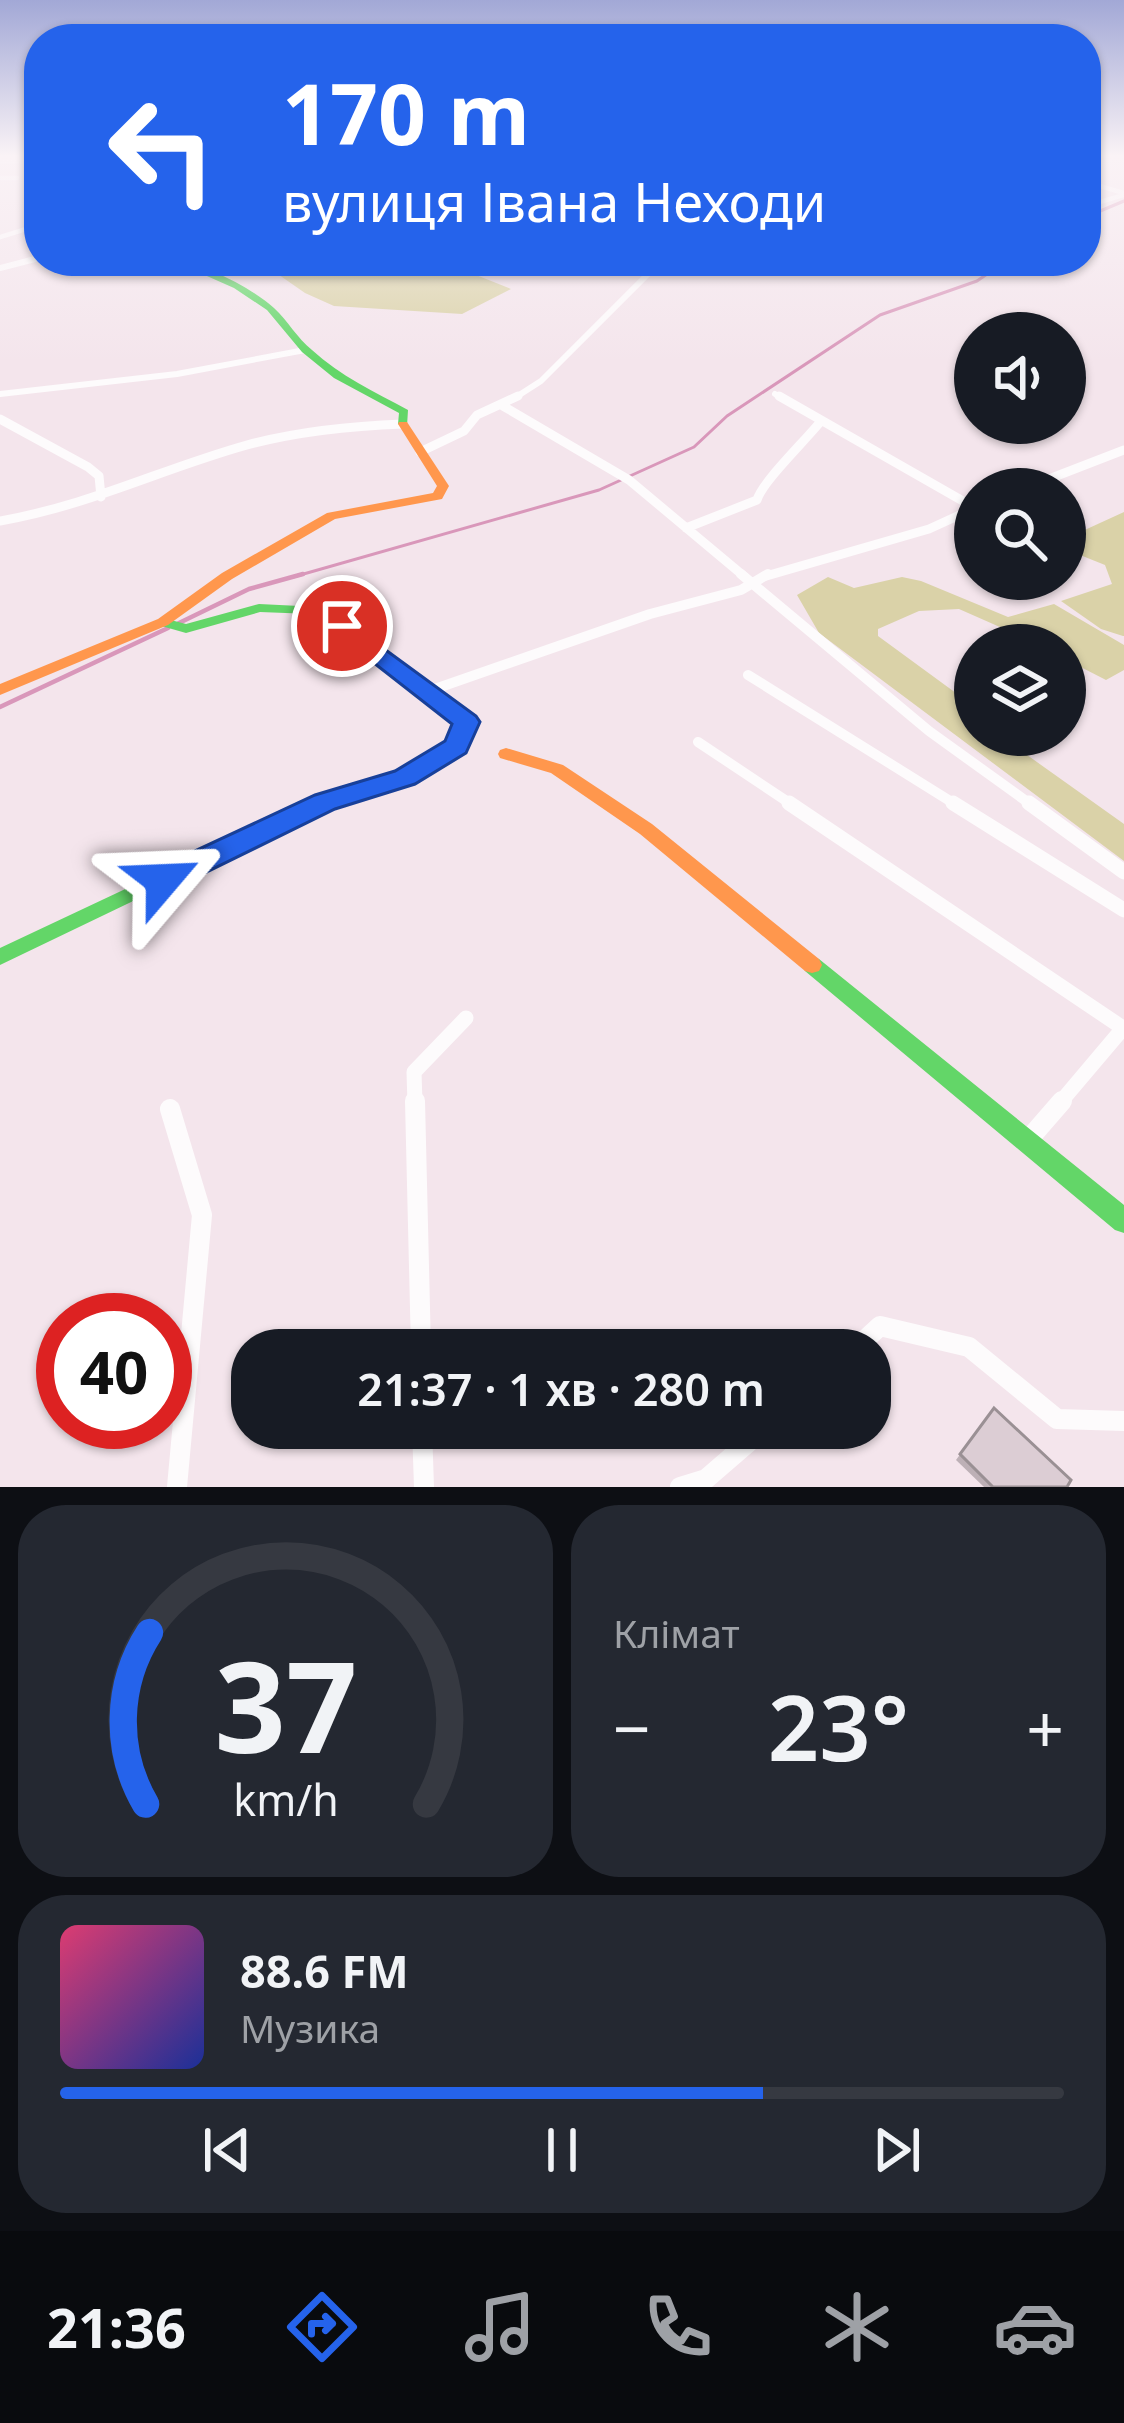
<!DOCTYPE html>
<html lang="uk">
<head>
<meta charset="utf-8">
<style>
	:root { --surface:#171b24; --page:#242831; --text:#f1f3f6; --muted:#9ea1a6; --line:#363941; --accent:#2563eb }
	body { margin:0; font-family:"Noto Sans",sans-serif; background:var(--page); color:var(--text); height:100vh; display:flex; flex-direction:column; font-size:45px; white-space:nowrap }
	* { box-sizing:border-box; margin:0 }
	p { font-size:39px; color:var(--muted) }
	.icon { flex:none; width:66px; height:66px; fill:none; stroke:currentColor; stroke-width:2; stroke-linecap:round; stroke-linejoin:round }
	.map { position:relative; height:1487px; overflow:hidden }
	.details { display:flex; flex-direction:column; gap:18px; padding:18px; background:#0d0f14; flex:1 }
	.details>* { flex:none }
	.banner { position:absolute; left:24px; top:24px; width:1077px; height:252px; border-radius:48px; box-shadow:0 3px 9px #0004; background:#2563eb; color:#fff; overflow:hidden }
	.buttons { position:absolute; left:954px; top:312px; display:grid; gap:24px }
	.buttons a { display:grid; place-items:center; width:132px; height:132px; border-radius:50%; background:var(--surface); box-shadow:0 3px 9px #0004; font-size:60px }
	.speed { position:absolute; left:36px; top:1293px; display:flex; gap:24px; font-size:60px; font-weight:700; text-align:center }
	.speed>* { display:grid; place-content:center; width:156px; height:156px; border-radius:50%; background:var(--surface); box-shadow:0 3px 9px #0004; line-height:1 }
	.speed .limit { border:18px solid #d22; background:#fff; color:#111 }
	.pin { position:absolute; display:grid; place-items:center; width:102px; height:102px; color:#fff; margin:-51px; border:6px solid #fff; border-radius:50%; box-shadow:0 3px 12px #0007 }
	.me { position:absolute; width:132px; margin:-66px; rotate:64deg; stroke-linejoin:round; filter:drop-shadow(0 0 9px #0008) }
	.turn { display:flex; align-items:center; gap:42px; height:252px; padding:0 60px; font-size:54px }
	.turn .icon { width:156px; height:156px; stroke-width:2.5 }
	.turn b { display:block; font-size:84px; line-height:102px }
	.big { font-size:90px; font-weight:600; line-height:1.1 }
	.details .widget { flex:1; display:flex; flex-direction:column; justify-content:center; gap:18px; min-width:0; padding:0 42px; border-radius:48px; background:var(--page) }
	.details .dial { align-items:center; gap:0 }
	.dial svg { height:312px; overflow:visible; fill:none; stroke:var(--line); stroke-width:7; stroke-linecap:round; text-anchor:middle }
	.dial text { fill:var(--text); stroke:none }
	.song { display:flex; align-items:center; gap:36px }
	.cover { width:144px; height:144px; border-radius:18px; background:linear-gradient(135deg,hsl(340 70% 55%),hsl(230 70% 35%)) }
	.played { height:12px; border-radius:6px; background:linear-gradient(90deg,var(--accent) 70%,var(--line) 70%) }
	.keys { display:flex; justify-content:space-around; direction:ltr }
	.heat { display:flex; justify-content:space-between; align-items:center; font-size:66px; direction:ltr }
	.details .tiles { flex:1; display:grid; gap:18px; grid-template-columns:1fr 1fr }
	.widget:last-child { grid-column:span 2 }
	.trip { position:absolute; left:231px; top:1329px; width:660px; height:120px; border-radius:48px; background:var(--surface); box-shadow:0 3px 9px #0004; font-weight:600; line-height:120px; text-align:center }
	.tab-bar { display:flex; height:192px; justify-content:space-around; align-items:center; background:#090b0e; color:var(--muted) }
	.tab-bar .icon { width:84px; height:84px }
	.tab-bar .current { color:var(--accent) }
	.tab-bar b { font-size:54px; color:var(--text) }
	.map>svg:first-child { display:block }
	.green { fill:#dad2a8 }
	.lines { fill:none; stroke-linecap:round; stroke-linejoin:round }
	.stream-far1 { stroke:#d997ba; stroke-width:3 }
	.stream { stroke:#d997ba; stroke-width:4.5 }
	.street-far5 { stroke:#fdfbfc; stroke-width:4.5 }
	.street-far4 { stroke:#fdfbfc; stroke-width:6 }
	.street-far3 { stroke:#fdfbfc; stroke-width:9 }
	.street-far2 { stroke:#fdfbfc; stroke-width:10 }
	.street-far1 { stroke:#fdfbfc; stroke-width:15 }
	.street { stroke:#fdfbfc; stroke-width:20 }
	.fast { fill:#63d668; fill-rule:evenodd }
	.slow { fill:#ff974d; fill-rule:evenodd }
	.wall { fill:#bdb0b6 }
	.building { fill:#dccdd4; stroke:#9a9094; stroke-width:3 }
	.route { fill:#2563eb; stroke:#184099; stroke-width:3 }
</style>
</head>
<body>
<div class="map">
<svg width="1124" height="1487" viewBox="0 0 1124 1487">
	<rect width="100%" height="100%" fill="#f4e5ec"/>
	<path class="green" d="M259,261H441L511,289L462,314L334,306L305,293Z
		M1124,512V636H1123L1101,629L1061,601L1112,584L1105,565L1065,549V539Z
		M828,577L854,588L902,577L921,581L1008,617L1054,604L1124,645V670L1106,680L1065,659V645H1041L959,609L919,611L878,629V636L975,707V735H999L1124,824V861L819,633L797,595Z"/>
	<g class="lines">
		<path class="stream-far1" d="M1086,217L1124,201
			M293,577L599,490L694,447L727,416L880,315L977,281L1006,261"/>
		<path class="stream" d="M179,623L249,589L303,574
			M0,707L168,628"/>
		<path class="street-far5" d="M0,162L39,159
			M0,178H17
			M1086,182L1124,193
			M1086,206L1124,195
			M0,237L39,225
			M23,262L39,258"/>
		<path class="street-far4" d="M0,268L35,259
			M0,394L177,374L305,350
			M775,394L784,399
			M513,399L541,381L661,261"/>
		<path class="street-far3" d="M779,396L975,508
			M503,406L629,480L745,577
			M0,419L88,467L99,476L101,497
			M420,452L464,431L477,415L518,396
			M1023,489L1124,450
			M0,521C91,505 161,469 247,445C299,431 350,426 403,424
			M686,528L757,500C762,482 805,441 821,421
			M763,577L929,529L975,508"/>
		<path class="street-far2" d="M741,574L929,731L1033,806
			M748,675L958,806
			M429,691L650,614L741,590L768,574
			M698,742L794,806"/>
		<path class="street-far1" d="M789,803L1123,1028
			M953,803L1124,910
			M1029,803L1124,872
			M415,1104L414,1072L466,1018
			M1059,1104L1124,1027"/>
		<path class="street" d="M415,1101L421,1350
			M170,1109L202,1215L177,1487
			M1029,1139L1062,1101
			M854,1350L880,1326L969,1347L1057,1419L1124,1421
			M422,1428L424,1487
			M680,1487L706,1479L765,1428"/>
		<path class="fast" d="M173,261C200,261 254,289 274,308C288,321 297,338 312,350C340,376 375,392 408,410L407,426L398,424L399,413L334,378L302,352L267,310L234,288Z
			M259,604L320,607L473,718L475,722L463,750L443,765L411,781L331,806L0,965V948L319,798L399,773L431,757L450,743L458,723L311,614L260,612L186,633L158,625L156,622L163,618L186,624Z
			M812,957L819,959L1124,1205V1233L1115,1230L805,971L802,965L805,959Z"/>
		<path class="slow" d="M399,422H407L449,486L442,499L335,519L232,579L168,625L0,695V684L158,619L222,573L327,513L433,493L437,486L398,424Z
			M506,748L563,765L652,824L819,959L822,965L819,971L812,973L805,971L640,834L551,773L500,758L498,754L500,750Z"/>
	</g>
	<path class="wall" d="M994,1408L1067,1487H984L956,1460Z"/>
	<path class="building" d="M994,1408L1071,1480L1067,1487H993L960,1454Z"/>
	<linearGradient id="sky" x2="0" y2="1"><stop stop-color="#a2a8d6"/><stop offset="0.43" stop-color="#faf3f6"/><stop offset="1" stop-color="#faf3f6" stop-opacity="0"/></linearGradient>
	<rect width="1124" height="363" fill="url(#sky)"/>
	<path class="route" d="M342,618L476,716L480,722L466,753L415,784L335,809L174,888H152L147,880L152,871L315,795L395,771L445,741L452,724L333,631L330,626Z"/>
</svg>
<div class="buttons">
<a><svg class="icon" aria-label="sound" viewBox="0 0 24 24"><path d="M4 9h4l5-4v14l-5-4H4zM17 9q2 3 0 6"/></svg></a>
<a><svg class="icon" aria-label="search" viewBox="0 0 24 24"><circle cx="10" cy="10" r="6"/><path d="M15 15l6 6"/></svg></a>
<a><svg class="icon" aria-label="layers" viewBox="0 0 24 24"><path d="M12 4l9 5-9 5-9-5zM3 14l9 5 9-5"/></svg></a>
</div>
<div class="speed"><div class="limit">40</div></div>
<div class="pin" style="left:342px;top:626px;background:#d93025"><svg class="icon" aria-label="arrive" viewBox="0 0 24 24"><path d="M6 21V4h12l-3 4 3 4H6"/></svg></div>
<svg class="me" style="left:163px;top:880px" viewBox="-20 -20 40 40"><path d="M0-17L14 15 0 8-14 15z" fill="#2563eb" stroke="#fff" stroke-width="4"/></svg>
<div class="trip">21:37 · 1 хв · 280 m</div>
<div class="banner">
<div class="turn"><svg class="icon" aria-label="left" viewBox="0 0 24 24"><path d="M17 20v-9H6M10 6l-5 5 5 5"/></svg><div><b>170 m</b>вулиця Івана Неходи</div></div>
</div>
</div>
<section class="details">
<div class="tiles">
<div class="widget dial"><svg viewBox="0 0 100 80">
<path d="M14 69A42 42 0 1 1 86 69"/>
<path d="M14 69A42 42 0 0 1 15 25" stroke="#2563eb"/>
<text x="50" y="56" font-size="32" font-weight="700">37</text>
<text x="50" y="72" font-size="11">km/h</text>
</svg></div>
<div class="widget"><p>Клімат</p>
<div class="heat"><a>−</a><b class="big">23°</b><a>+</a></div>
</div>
<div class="widget">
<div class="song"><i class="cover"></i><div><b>88.6 FM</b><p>Музика</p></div></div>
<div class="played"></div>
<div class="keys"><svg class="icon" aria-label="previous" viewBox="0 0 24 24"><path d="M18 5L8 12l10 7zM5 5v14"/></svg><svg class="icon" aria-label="pause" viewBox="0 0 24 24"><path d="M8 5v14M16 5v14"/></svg><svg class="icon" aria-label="next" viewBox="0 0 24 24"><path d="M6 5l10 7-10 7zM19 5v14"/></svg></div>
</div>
</div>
</section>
<nav class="tab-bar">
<b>21:36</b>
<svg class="icon current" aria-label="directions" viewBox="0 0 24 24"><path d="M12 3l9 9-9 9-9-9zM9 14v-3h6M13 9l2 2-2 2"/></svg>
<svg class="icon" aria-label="music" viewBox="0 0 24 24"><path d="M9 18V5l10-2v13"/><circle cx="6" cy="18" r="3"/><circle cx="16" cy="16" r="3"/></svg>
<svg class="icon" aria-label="phone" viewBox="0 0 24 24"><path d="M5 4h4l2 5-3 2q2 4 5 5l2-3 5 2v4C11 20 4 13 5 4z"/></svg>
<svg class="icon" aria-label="climate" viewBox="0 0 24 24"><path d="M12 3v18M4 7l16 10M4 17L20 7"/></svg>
<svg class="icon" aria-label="car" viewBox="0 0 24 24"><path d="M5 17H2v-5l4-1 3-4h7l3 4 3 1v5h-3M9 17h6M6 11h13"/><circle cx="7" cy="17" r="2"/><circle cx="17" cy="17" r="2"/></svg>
</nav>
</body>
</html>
